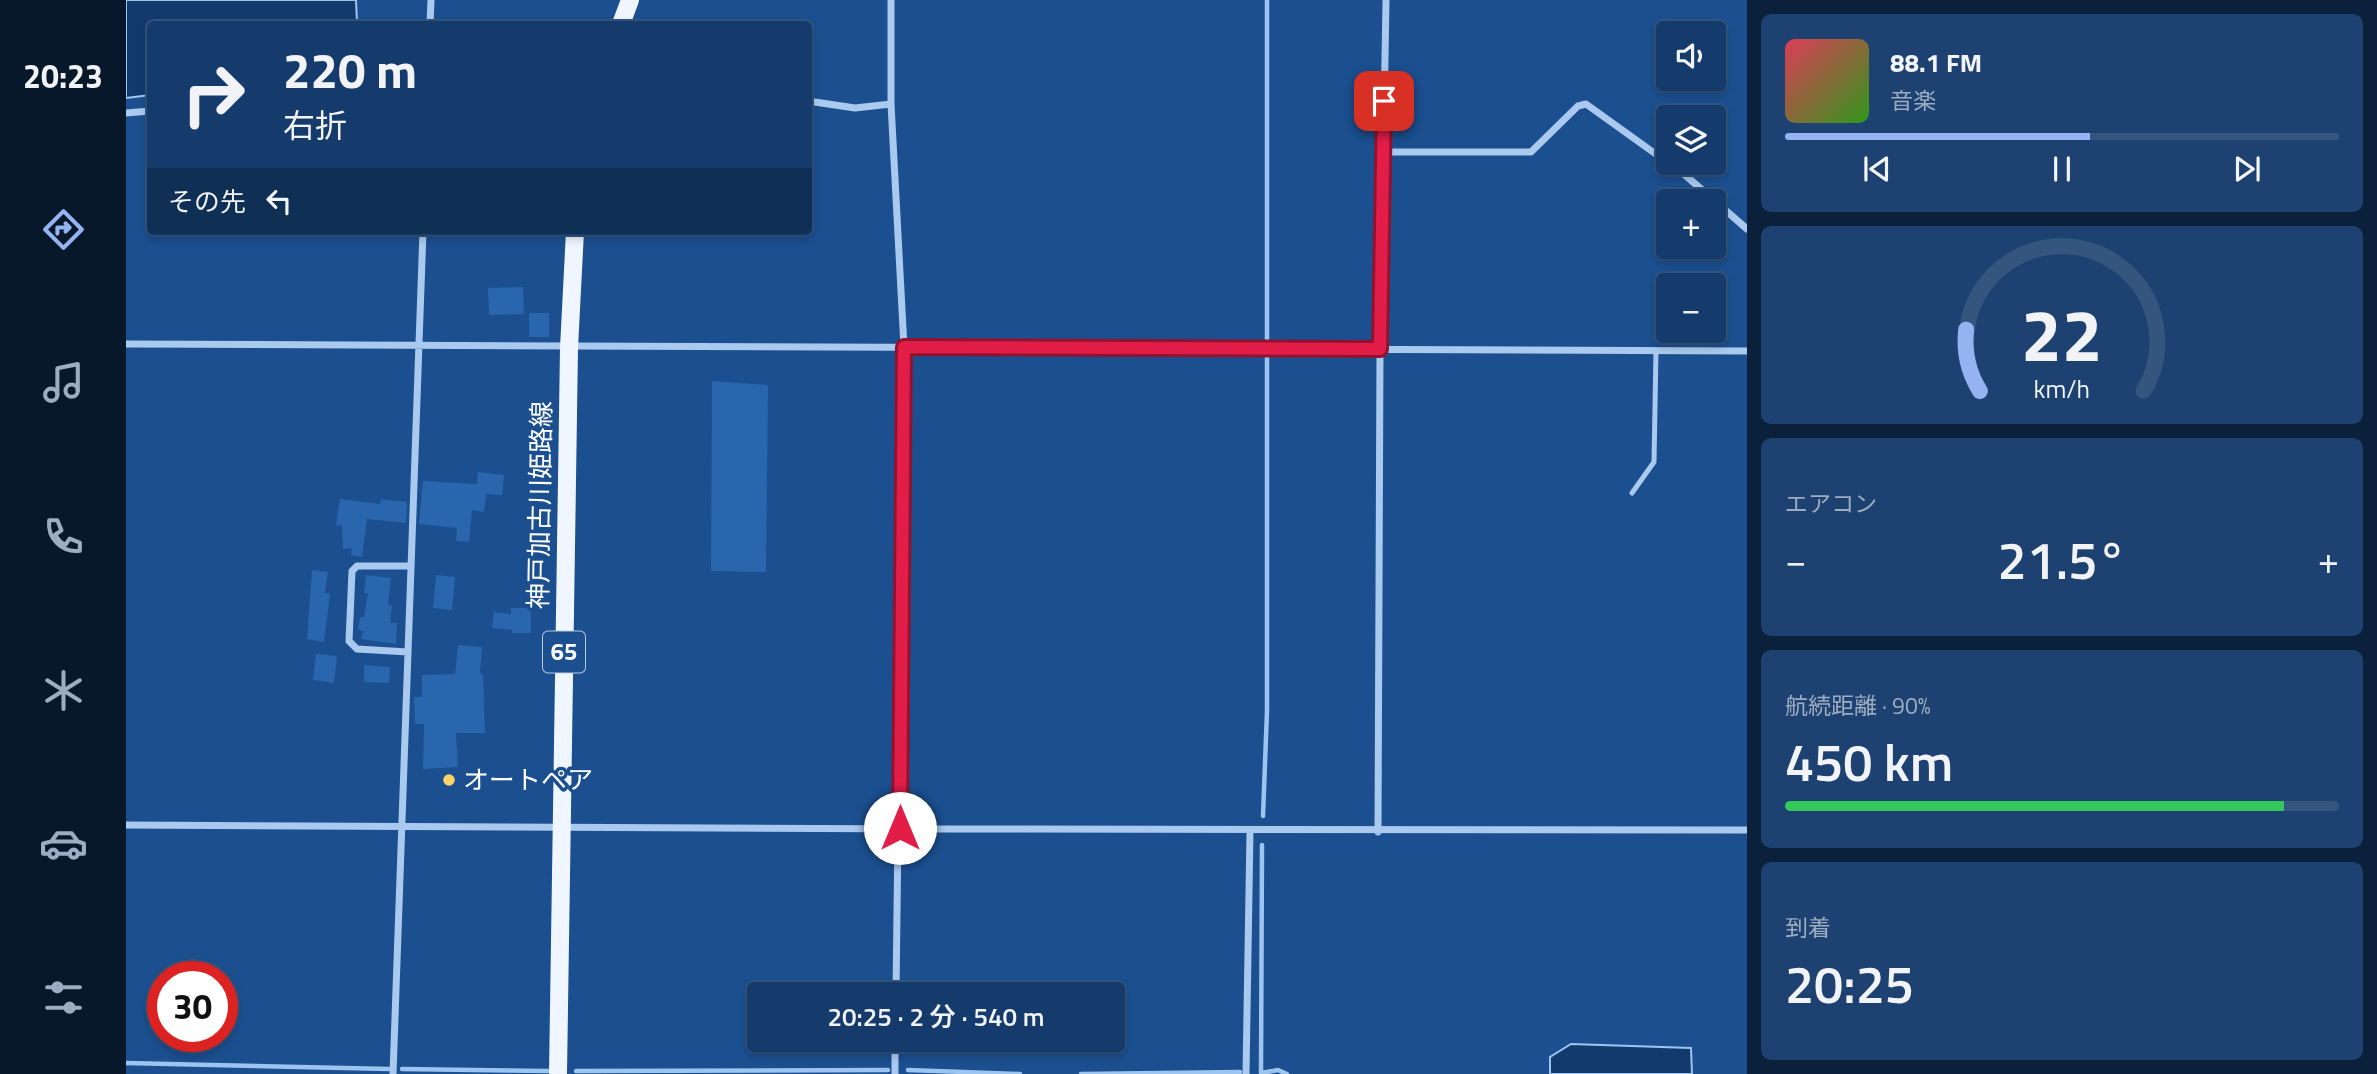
<!DOCTYPE html>
<html lang="ja">
<head>
<meta charset="utf-8">
<style>
	:root { --surface:#143b6b; --page:#1d4271; --text:#f1f3f6; --muted:#9dadc1; --line:#33557e; --accent:#95b2f1 }
	body { margin:0; font-family:"Titillium Web","Noto Sans JP",sans-serif; background:var(--page); color:var(--text); height:100vh; display:flex; flex-direction:column; font-size:26px; white-space:nowrap }
	* { box-sizing:border-box; margin:0 }
	p { font-size:23px; color:var(--muted) }
	.icon { flex:none; width:38px; height:38px; fill:none; stroke:currentColor; stroke-width:2; stroke-linecap:round; stroke-linejoin:round }
	.map { position:relative; flex:1; overflow:hidden }
	.sheet { display:flex; flex-direction:column; gap:14px; padding:14px; background:#0b203b; width:630px }
	.sheet>* { flex:none }
	.top-card { position:absolute; left:21px; top:21px; width:665px; height:214px; border-radius:7px; box-shadow:0 4px 10px #0003,0 0 0 2px var(--line); background:#143b6b; color:var(--text); overflow:hidden }
	.controls { position:absolute; left:1530px; top:21px; display:grid; gap:14px }
	.controls a { display:grid; place-items:center; width:70px; height:70px; border-radius:7px; background:var(--surface); box-shadow:0 4px 10px #0003,0 0 0 2px var(--line); font-size:35px }
	.speed { position:absolute; left:21px; top:961px; display:flex; gap:14px; font-size:35px; font-weight:700; text-align:center }
	.speed>* { display:grid; place-content:center; width:91px; height:91px; border-radius:50%; background:var(--surface); box-shadow:0 4px 10px #0003,0 0 0 2px var(--line); line-height:1 }
	.speed .limit { border:10px solid #d22; background:#fff; color:#111 }
	.pin { position:absolute; display:grid; place-items:center; width:60px; height:60px; color:#fff; margin:-30px; border-radius:14px; box-shadow:0 4px 10px #0006 }
	.me { position:absolute; width:77px; margin:-38px; rotate:0deg; stroke-linejoin:round; filter:drop-shadow(0 0 5px #0008) }
	.turn { display:flex; align-items:center; gap:24px; height:147px; padding:0 21px; font-size:32px }
	.turn .icon { width:91px; height:91px; stroke-width:2.5 }
	.turn b { display:block; font-size:49px; line-height:60px }
	.then { display:flex; align-items:center; height:66px; padding:0 21px; background:#0003; gap:14px; font-size:26px }
	.big { font-size:52px; font-weight:600; line-height:1.1 }
	.sheet .tile { flex:1; display:flex; flex-direction:column; justify-content:center; gap:10px; min-width:0; padding:0 24px; border-radius:10px; background:var(--page) }
	.sheet .dial { align-items:center; gap:0 }
	.dial svg { height:182px; overflow:visible; fill:none; stroke:var(--line); stroke-width:7; stroke-linecap:round; text-anchor:middle }
	.dial text { fill:var(--text); stroke:none }
	.song { display:flex; align-items:center; gap:21px }
	.cover { width:84px; height:84px; border-radius:10px; background:linear-gradient(135deg,hsl(350 70% 55%),hsl(110 70% 35%)) }
	.played { height:7px; border-radius:4px; background:linear-gradient(90deg,var(--accent) 55%,var(--line) 55%) }
	.keys { display:flex; justify-content:space-around; direction:ltr }
	.heat { display:flex; justify-content:space-between; align-items:center; font-size:38px; direction:ltr }
	.charge { height:10px; border-radius:5px; background:linear-gradient(90deg,#34c759 90%,var(--line) 0) }
	.trip { position:absolute; left:621px; top:982px; width:378px; height:70px; border-radius:7px; background:var(--surface); box-shadow:0 4px 10px #0003,0 0 0 2px var(--line); font-weight:600; line-height:70px; text-align:center }
	main { display:flex; flex:1; min-height:0 }
	.dock { display:flex; flex-direction:column; width:126px; justify-content:space-around; align-items:center; background:#08182b; color:var(--muted) }
	.dock .icon { width:49px; height:49px }
	.dock .active { color:var(--accent) }
	.dock b { font-size:32px; color:var(--text) }
	.map>svg:first-child { display:block }
	.water { fill:#123a6d; stroke:#9cc4f0; stroke-width:2 }
	.lines { fill:none; stroke-linecap:round; stroke-linejoin:round }
	.stream { stroke:#9cc4f0; stroke-width:4.5 }
	.building { fill:#2a66ad }
	.service { stroke:#a9c9ee; stroke-width:5 }
	.minor { stroke:#a9c9ee; stroke-width:7 }
	.primary { stroke:#f0f6ff; stroke-width:18 }
	.route-casing { stroke:#92132f; stroke-width:18 }
	.route { stroke:#e11d48; stroke-width:12 }
	.poi-dot { fill:#ffd166; stroke:#1b4f8f; stroke-width:2.5 }
	.labels { text-anchor:middle; stroke-width:7; stroke-linejoin:round; paint-order:stroke }
	.shield { fill:#1b4f8f; stroke:#bbcadd; stroke-width:2 }
	.shield-label { font-size:24px; font-weight:bold; fill:#fff }
	.street-label { font-size:26px; fill:#fff; stroke:#1b4f8f }
	.poi-label { font-size:26px; fill:#fff; stroke:#1b4f8f; text-anchor:start }
</style>
</head>
<body>
<main>
<nav class="dock">
<b>20:23</b>
<svg class="icon active" aria-label="directions" viewBox="0 0 24 24"><path d="M12 3l9 9-9 9-9-9zM9 14v-3h6M13 9l2 2-2 2"/></svg>
<svg class="icon" aria-label="music" viewBox="0 0 24 24"><path d="M9 18V5l10-2v13"/><circle cx="6" cy="18" r="3"/><circle cx="16" cy="16" r="3"/></svg>
<svg class="icon" aria-label="phone" viewBox="0 0 24 24"><path d="M5 4h4l2 5-3 2q2 4 5 5l2-3 5 2v4C11 20 4 13 5 4z"/></svg>
<svg class="icon" aria-label="climate" viewBox="0 0 24 24"><path d="M12 3v18M4 7l16 10M4 17L20 7"/></svg>
<svg class="icon" aria-label="car" viewBox="0 0 24 24"><path d="M5 17H2v-5l4-1 3-4h7l3 4 3 1v5h-3M9 17h6M6 11h13"/><circle cx="7" cy="17" r="2"/><circle cx="17" cy="17" r="2"/></svg>
<svg class="icon" aria-label="filters" viewBox="0 0 24 24"><path d="M4 7h16M4 17h16"/><circle cx="9" cy="7" r="2"/><circle cx="15" cy="17" r="2"/></svg>
</nav>
<div class="map">
<svg width="1621" height="1074" viewBox="0 0 1621 1074">
	<rect width="100%" height="100%" fill="#1b4f8f"/>
	<path class="water" d="M0,0H230L231,24H24V95L0,98Z
		M1445,1044L1565,1048L1566,1074H1424V1057Z"/>
	<g class="lines">
		<path class="stream" d="M1137,816L1141,711V0
			M1136,845L1135,1073L1152,1070L1161,1074
			M0,1063L263,1069
			M276,1069L422,1071
			M782,1070L894,1074
			M450,1071L762,1070
			M955,1074L1114,1072"/>
	</g>
	<path class="building" d="M397,287L398,314L363,315L362,288Z
		M403,313H423V337H403Z
		M586,381L642,385L640,572L585,571Z
		M352,472L378,475L376,495L360,494L358,512L346,510L343,542L330,541L331,528L293,524L297,481L351,484Z
		M214,499L254,504L255,499L281,502L280,523L241,519L236,557L225,555L226,548L217,549L216,526L210,525Z
		M186,570L202,572L199,593L204,594L198,642L181,639Z
		M240,575L265,578L262,605H266L264,623H271L270,644L235,639L237,631L232,630L234,617H238L242,593H238Z
		M310,575L329,577L326,610L307,608Z
		M385,608H405V633H386V630L366,628L368,612L385,614Z
		M332,645L356,647L354,674H357L359,733H330L332,767L297,769L298,724H289L288,697H296V675L329,674Z
		M190,654L211,656L208,683L187,680Z
		M238,665L264,667L263,683L238,682Z"/>
	<g class="lines">
		<path class="service" d="M1506,493L1528,462L1530,351"/>
		<path class="minor" d="M765,0V104L778,347L770,994
			M304,24L305,0
			M682,101L729,108L765,104
			M0,113L24,111
			M1257,152H1405L1452,106L1460,104L1559,175L1621,229
			M0,344L1621,351
			M282,652L231,649L223,641L226,571L231,566H285
			M0,825C540,826 1081,833 1621,830
			M1252,832L1254,349L1260,0
			M267,1074L297,231
			M769,1074V1040
			M1120,1074L1124,831"/>
		<path class="primary" d="M495,24L504,0
			M432,1074L443,348L449,231"/>
	</g>
	<g class="lines">
		<g class="route-casing">
			<path id="route" d="M774,828L778,347L1254,349L1258,101"/>
		</g>
		<use href="#route" class="route"/>
	</g>
	<circle class="poi-dot" cx="323" cy="780" r="7"/>
	<g class="labels">
		<rect class="shield" x="417" y="631.5" width="42" height="41" rx="5"/>
		<g class="shield-label">
			<text x="438" y="660">65</text>
		</g>
		<g class="street-label">
			<text transform="translate(414 505) rotate(-89)" y="9">神戸加古川姫路線</text>
		</g>
		<g class="poi-label">
			<text x="337" y="789">オートペア</text>
		</g>
	</g>
</svg>
<div class="controls">
<a><svg class="icon" aria-label="sound" viewBox="0 0 24 24"><path d="M4 9h4l5-4v14l-5-4H4zM17 9q2 3 0 6"/></svg></a>
<a><svg class="icon" aria-label="layers" viewBox="0 0 24 24"><path d="M12 4l9 5-9 5-9-5zM3 14l9 5 9-5"/></svg></a>
<a>+</a>
<a>−</a>
</div>
<div class="speed"><div class="limit">30</div></div>
<div class="pin" style="left:1258px;top:101px;background:#d93025"><svg class="icon" aria-label="arrive" viewBox="0 0 24 24"><path d="M6 21V4h12l-3 4 3 4H6"/></svg></div>
<svg class="me" style="left:774px;top:828px" viewBox="-20 -20 40 40"><circle r="19" fill="#fff"/><path d="M0-13L10 11 0 6-10 11z" fill="#e11d48"/></svg>
<div class="trip">20:25 · 2 分 · 540 m</div>
<div class="top-card">
<div class="turn"><svg class="icon" aria-label="right" viewBox="0 0 24 24"><path d="M7 20v-9h11M14 6l5 5-5 5"/></svg><div><b>220 m</b>右折</div></div>
<div class="then">その先<svg class="icon" aria-label="left" viewBox="0 0 24 24"><path d="M17 20v-9H6M10 6l-5 5 5 5"/></svg></div>
</div>
</div>
<section class="sheet">
<div class="tile">
<div class="song"><i class="cover"></i><div><b>88.1 FM</b><p>音楽</p></div></div>
<div class="played"></div>
<div class="keys"><svg class="icon" aria-label="previous" viewBox="0 0 24 24"><path d="M18 5L8 12l10 7zM5 5v14"/></svg><svg class="icon" aria-label="pause" viewBox="0 0 24 24"><path d="M8 5v14M16 5v14"/></svg><svg class="icon" aria-label="next" viewBox="0 0 24 24"><path d="M6 5l10 7-10 7zM19 5v14"/></svg></div>
</div>
<div class="tile dial"><svg viewBox="0 0 100 80">
<path d="M14 69A42 42 0 1 1 86 69"/>
<path d="M14 69A42 42 0 0 1 8 42" stroke="#95b2f1"/>
<text x="50" y="56" font-size="32" font-weight="700">22</text>
<text x="50" y="72" font-size="11">km/h</text>
</svg></div>
<div class="tile"><p>エアコン</p>
<div class="heat"><a>−</a><b class="big">21.5°</b><a>+</a></div>
</div>
<div class="tile"><p>航続距離 · 90%</p><b class="big">450 km</b><div class="charge"></div></div>
<div class="tile"><p>到着</p><b class="big">20:25</b></div>
</section>
</main>
</body>
</html>
